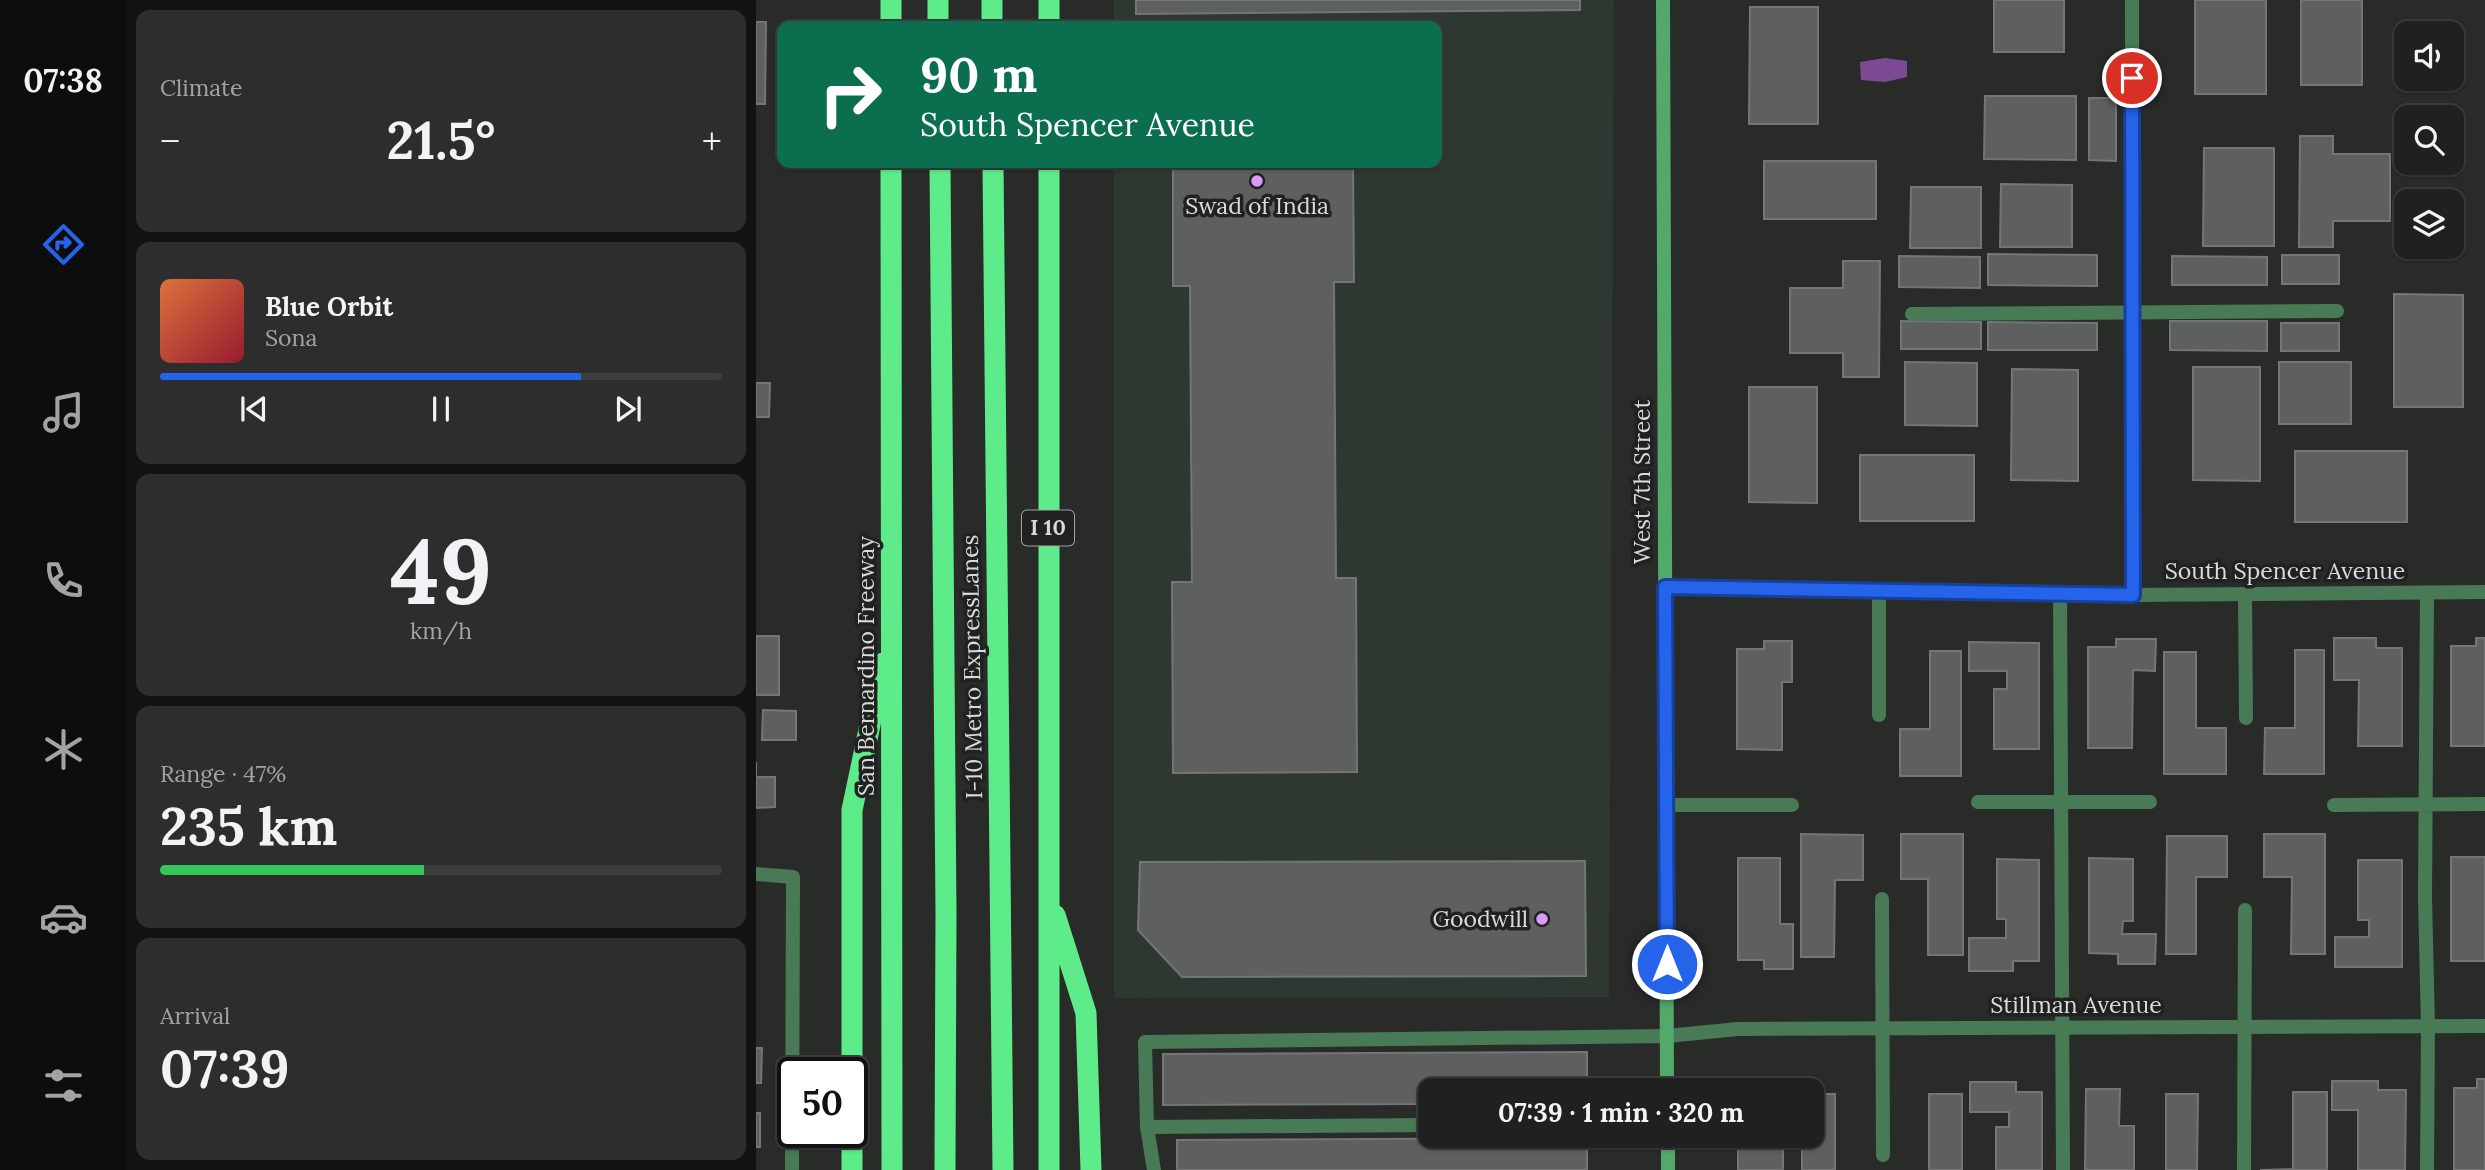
<!DOCTYPE html>
<html lang="en">
<head>
<meta charset="utf-8">
<style>
	:root { --surface:#1f201f; --page:#2c2d2c; --text:#f1f3f6; --muted:#a1a3a4; --line:#3c3e3d; --accent:#2563eb }
	body { margin:0; font-family:Lora,serif; background:var(--page); color:var(--text); height:100vh; display:flex; flex-direction:column; font-size:26px; white-space:nowrap }
	* { box-sizing:border-box; margin:0 }
	p { font-size:23px; color:var(--muted) }
	.icon { flex:none; width:38px; height:38px; fill:none; stroke:currentColor; stroke-width:2; stroke-linecap:round; stroke-linejoin:round }
	.map { position:relative; flex:1; overflow:hidden }
	.side { display:flex; flex-direction:column; gap:10px; padding:10px; background:#111211; width:630px }
	.side>* { flex:none }
	.top-card { position:absolute; left:21px; top:21px; width:665px; height:147px; border-radius:14px; box-shadow:0 2px 5px #0004,0 0 0 2px var(--line); background:#0b6e4f; color:#fff; overflow:hidden }
	.controls { position:absolute; left:1638px; top:21px; display:grid; gap:14px }
	.controls a { display:grid; place-items:center; width:70px; height:70px; border-radius:14px; background:var(--surface); box-shadow:0 2px 5px #0004,0 0 0 2px var(--line); font-size:35px }
	.speed { position:absolute; left:21px; top:1057px; display:flex; gap:14px; font-size:35px; font-weight:700; text-align:center }
	.speed>* { display:grid; place-content:center; width:91px; height:91px; border-radius:50%; background:var(--surface); box-shadow:0 2px 5px #0004,0 0 0 2px var(--line); line-height:1 }
	.speed .limit { border:4px solid #111; border-radius:10px; background:#fff; color:#111 }
	.pin { position:absolute; display:grid; place-items:center; width:60px; height:60px; color:#fff; margin:-30px; border:4px solid #fff; border-radius:50%; box-shadow:0 2px 7px #0007 }
	.me { position:absolute; width:77px; margin:-38px; rotate:0deg; stroke-linejoin:round; filter:drop-shadow(0 0 5px #0008) }
	.turn { display:flex; align-items:center; gap:24px; height:147px; padding:0 28px; font-size:32px }
	.turn .icon { width:91px; height:91px; stroke-width:2.5 }
	.turn b { display:block; font-size:49px; line-height:60px }
	.big { font-size:52px; font-weight:800; line-height:1.1 }
	.side .card { flex:1; display:flex; flex-direction:column; justify-content:center; gap:10px; min-width:0; padding:0 24px; border-radius:14px; background:var(--page) }
	.side .dial { align-items:center; gap:0 }
	.dial b { font-size:91px; line-height:1 }
	.song { display:flex; align-items:center; gap:21px }
	.cover { width:84px; height:84px; border-radius:10px; background:linear-gradient(135deg,hsl(20 70% 55%),hsl(350 70% 35%)) }
	.played { height:7px; border-radius:4px; background:linear-gradient(90deg,var(--accent) 75%,var(--line) 75%) }
	.keys { display:flex; justify-content:space-around; direction:ltr }
	.heat { display:flex; justify-content:space-between; align-items:center; font-size:38px; direction:ltr }
	.charge { height:10px; border-radius:5px; background:linear-gradient(90deg,#34c759 47%,var(--line) 0) }
	.trip { position:absolute; left:662px; top:1078px; width:406px; height:70px; border-radius:14px; background:var(--surface); box-shadow:0 2px 5px #0004,0 0 0 2px var(--line); font-weight:800; line-height:70px; text-align:center }
	main { display:flex; flex:1; min-height:0 }
	.tab-bar { display:flex; flex-direction:column; width:126px; justify-content:space-around; align-items:center; background:#0c0d0c; color:var(--muted) }
	.tab-bar .icon { width:49px; height:49px }
	.tab-bar .on { color:var(--accent) }
	.tab-bar b { font-size:32px; color:var(--text) }
	.map>svg:first-child { display:block }
	.built { fill:#2f3731 }
	.water { fill:#7c4a92 }
	.building { fill:#5d605e; stroke:#737674; stroke-width:2 }
	.lines { fill:none; stroke-linecap:round; stroke-linejoin:round }
	.lane { stroke:#487b55; stroke-width:14 }
	.street { stroke:#487b55; stroke-width:14 }
	.secondary { stroke:#53a96b; stroke-width:14 }
	.highway { stroke:#5eec8a; stroke-width:21 }
	.route-casing { stroke:#184099; stroke-width:18 }
	.route { stroke:#2563eb; stroke-width:12 }
	.poi-dot { fill:#da9af6; stroke:#1f2220; stroke-width:2.5 }
	.labels { text-anchor:middle; stroke-width:7; stroke-linejoin:round; paint-order:stroke }
	.shield { fill:#1f2220; stroke:#a1a4a2; stroke-width:2 }
	.shield-label { font-size:21px; font-weight:bold; fill:#d9dbd9 }
	.poi-label { font-size:23px; fill:#d9dbd9; stroke:#1f2220 }
	.street-label { font-size:23px; fill:#d9dbd9; stroke:#1f2220 }
</style>
</head>
<body>
<main>
<nav class="tab-bar">
<b>07:38</b>
<svg class="icon on" aria-label="directions" viewBox="0 0 24 24"><path d="M12 3l9 9-9 9-9-9zM9 14v-3h6M13 9l2 2-2 2"/></svg>
<svg class="icon" aria-label="music" viewBox="0 0 24 24"><path d="M9 18V5l10-2v13"/><circle cx="6" cy="18" r="3"/><circle cx="16" cy="16" r="3"/></svg>
<svg class="icon" aria-label="phone" viewBox="0 0 24 24"><path d="M5 4h4l2 5-3 2q2 4 5 5l2-3 5 2v4C11 20 4 13 5 4z"/></svg>
<svg class="icon" aria-label="climate" viewBox="0 0 24 24"><path d="M12 3v18M4 7l16 10M4 17L20 7"/></svg>
<svg class="icon" aria-label="car" viewBox="0 0 24 24"><path d="M5 17H2v-5l4-1 3-4h7l3 4 3 1v5h-3M9 17h6M6 11h13"/><circle cx="7" cy="17" r="2"/><circle cx="17" cy="17" r="2"/></svg>
<svg class="icon" aria-label="filters" viewBox="0 0 24 24"><path d="M4 7h16M4 17h16"/><circle cx="9" cy="7" r="2"/><circle cx="15" cy="17" r="2"/></svg>
</nav>
<section class="side">
<div class="card"><p>Climate</p>
<div class="heat"><a>−</a><b class="big">21.5°</b><a>+</a></div>
</div>
<div class="card">
<div class="song"><i class="cover"></i><div><b>Blue Orbit</b><p>Sona</p></div></div>
<div class="played"></div>
<div class="keys"><svg class="icon" aria-label="previous" viewBox="0 0 24 24"><path d="M18 5L8 12l10 7zM5 5v14"/></svg><svg class="icon" aria-label="pause" viewBox="0 0 24 24"><path d="M8 5v14M16 5v14"/></svg><svg class="icon" aria-label="next" viewBox="0 0 24 24"><path d="M6 5l10 7-10 7zM19 5v14"/></svg></div>
</div>
<div class="card dial"><b>49</b><p>km/h</p></div>
<div class="card"><p>Range · 47%</p><b class="big">235 km</b><div class="charge"></div></div>
<div class="card"><p>Arrival</p><b class="big">07:39</b></div>
</section>
<div class="map">
<svg width="1729" height="1170" viewBox="0 0 1729 1170">
	<rect width="100%" height="100%" fill="#292b29"/>
	<path class="built" d="M358,0H858L853,997L358,998V163H681V26H358Z"/>
	<path class="water" d="M1129,58L1151,61V77L1129,82L1105,80L1104,62Z"/>
	<path class="building" d="M380,0H824V10L380,14Z
		M1238,0H1308V52H1238Z
		M1439,0H1510V94H1439Z
		M1545,0H1606V85H1545Z
		M994,7H1062V124H993Z
		M0,22H10L9,104H0Z
		M1229,96H1320V160L1228,159Z
		M1333,98H1360V161L1333,160Z
		M1544,136H1577V154H1634V221H1577V247H1543Z
		M1448,148H1518V246H1447Z
		M1008,161H1120V219H1008Z
		M417,163H597L598,282H578L580,578H600L601,772L417,773L416,582H436L434,286H417Z
		M1245,184L1316,185V247H1244Z
		M1155,187H1225V248H1154Z
		M1232,254L1341,255V286L1232,285Z
		M1526,255H1583V284H1526Z
		M1143,256L1224,257V288L1143,287Z
		M1416,256L1511,257V285H1416Z
		M1087,261H1124L1123,377H1087V353H1034V288H1087Z
		M1638,294L1707,295V407H1638Z
		M1145,321L1225,322V349H1145Z
		M1414,321H1511V351L1414,350Z
		M1232,322L1341,323V350H1232Z
		M1525,323H1583V351H1525Z
		M1149,362L1221,363V426L1149,425Z
		M1523,362H1595V424H1523Z
		M1437,367H1504V481L1437,480Z
		M1256,369L1322,370V481L1255,480Z
		M0,383H14L13,417H0Z
		M993,387H1061V503L993,502Z
		M1539,451H1651V522H1539Z
		M1104,455H1218V521H1104Z
		M0,636H23V695H0Z
		M1578,638H1620V648H1646V746H1602L1603,680H1578Z
		M1720,638H1729V746H1695V646H1720Z
		M1360,639H1400L1399,671L1377,670L1376,748H1332V647H1360Z
		M1008,641H1036V682H1026V750L981,749V649H1008Z
		M1213,642L1283,643V749H1238V689H1251V671H1213Z
		M1539,650H1568V774H1508L1509,728H1539Z
		M1174,651H1205V776H1144V729H1174Z
		M1408,652H1440V728H1470V774H1408Z
		M7,710L40,711V740H6Z
		M0,762V777H19V807L0,808Z
		M1045,834L1107,835V880H1079L1078,957H1045Z
		M1145,834H1207V955H1172V879H1145Z
		M1508,834H1569V954H1535L1536,877H1508Z
		M1411,836H1471V877H1440V954H1410Z
		M1695,857H1729V961H1695Z
		M982,858H1024V924H1037V969H1008V960H982Z
		M1333,858L1377,859V921H1367L1366,934H1400L1399,964H1362V954L1333,953Z
		M1241,859L1283,860V961H1257V971H1213V938H1250V919H1241Z
		M1602,860H1646V967H1579V937H1613V920H1602Z
		M829,861L830,976L426,977L382,930L384,862Z
		M0,1048H6L5,1083H0Z
		M831,1052V1090H674V1104L407,1105V1054Z
		M1721,1079H1729V1170H1698V1088H1721Z
		M1576,1081H1622V1090H1650L1649,1170H1602V1110H1576Z
		M1214,1082H1260V1092H1286V1170H1240V1127H1253V1112H1214Z
		M1330,1089H1364L1363,1126H1378V1170H1329Z
		M1537,1092H1571V1170H1504L1537,1169Z
		M1055,1094H1079V1170H1046V1136H1055Z
		M1173,1094H1206V1170H1173Z
		M1410,1094H1442L1441,1170H1410Z
		M0,1113H4V1147H0Z
		M982,1136H1027V1170H982Z
		M831,1138V1170H421V1140Z"/>
	<g class="lines">
		<path class="lane" d="M1156,314L1581,311
			M1123,591V715
			M1304,594L1307,1170
			M1489,594L1490,718
			M1222,802H1394
			M910,805H1036
			M1578,805L1729,804
			M0,874L37,877L36,1170
			M1126,899L1127,1155
			M674,1125L391,1127L389,1042L911,1036
			M391,1127L398,1170
			M1488,1169L1489,910
			M1671,1170L1672,1026L1669,898L1671,593"/>
		<path class="street" d="M1376,0L1377,595
			M909,588L1377,595L1729,592
			M911,1036L982,1029L1729,1026"/>
		<path class="secondary" d="M907,0L911,1090
			M912,1136V1170"/>
		<path class="highway" d="M135,0V26
			M182,0V26
			M236,0V26
			M293,26V0
			M135,163L136,1170
			M184,163L190,913L189,1170
			M237,163L247,1170
			M293,163V1170
			M299,915L330,1013L335,1170
			M96,1073V810L127,663
			M96,1170V1132"/>
	</g>
	<g class="lines">
		<g class="route-casing">
			<path id="route" d="M911,964L909,587L1377,595L1376,78"/>
		</g>
		<use href="#route" class="route"/>
	</g>
	<g class="poi-dot">
		<circle cx="501" cy="181" r="7"/>
		<circle cx="786" cy="919" r="7"/>
	</g>
	<g class="labels">
		<rect class="shield" x="266" y="510.5" width="52" height="35" rx="5"/>
		<g class="shield-label">
			<text x="292" y="535">I 10</text>
		</g>
		<g class="poi-label">
			<text x="501" y="214">Swad of India</text>
			<text x="772" y="927" text-anchor="end">Goodwill</text>
		</g>
		<g class="street-label">
			<text transform="translate(886 482) rotate(-90)" y="8">West 7th Street</text>
			<text x="1529" y="579">South Spencer Avenue</text>
			<text transform="translate(110 666) rotate(-90)" y="8">San Bernardino Freeway</text>
			<text transform="translate(216 667) rotate(-91)" y="8">I-10 Metro ExpressLanes</text>
			<text x="1320" y="1013">Stillman Avenue</text>
		</g>
	</g>
</svg>
<div class="controls">
<a><svg class="icon" aria-label="sound" viewBox="0 0 24 24"><path d="M4 9h4l5-4v14l-5-4H4zM17 9q2 3 0 6"/></svg></a>
<a><svg class="icon" aria-label="search" viewBox="0 0 24 24"><circle cx="10" cy="10" r="6"/><path d="M15 15l6 6"/></svg></a>
<a><svg class="icon" aria-label="layers" viewBox="0 0 24 24"><path d="M12 4l9 5-9 5-9-5zM3 14l9 5 9-5"/></svg></a>
</div>
<div class="speed"><div class="limit">50</div></div>
<div class="pin" style="left:1376px;top:78px;background:#d93025"><svg class="icon" aria-label="arrive" viewBox="0 0 24 24"><path d="M6 21V4h12l-3 4 3 4H6"/></svg></div>
<svg class="me" style="left:911px;top:964px" viewBox="-20 -20 40 40"><circle r="17" fill="#2563eb" stroke="#fff" stroke-width="3"/><path d="M0-11L8 9 0 5-8 9z" fill="#fff"/></svg>
<div class="trip">07:39 · 1 min · 320 m</div>
<div class="top-card">
<div class="turn"><svg class="icon" aria-label="right" viewBox="0 0 24 24"><path d="M7 20v-9h11M14 6l5 5-5 5"/></svg><div><b>90 m</b>South Spencer Avenue</div></div>
</div>
</div>
</main>
</body>
</html>
